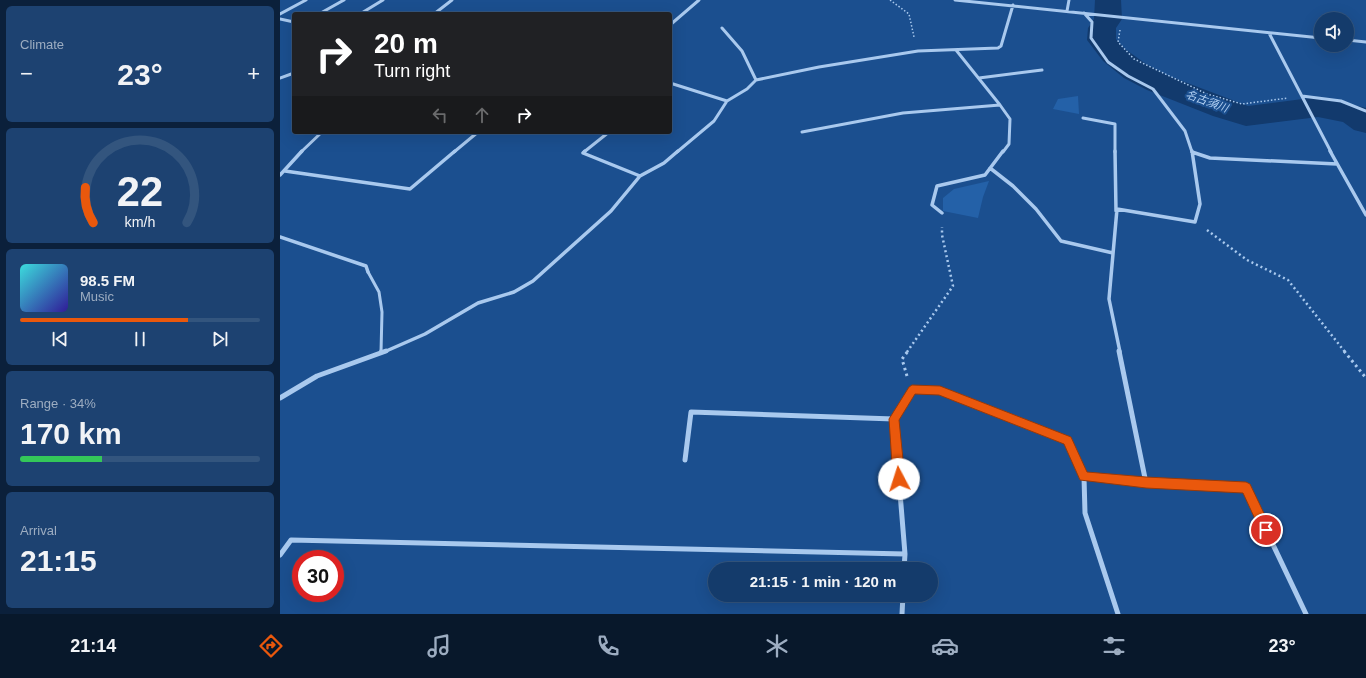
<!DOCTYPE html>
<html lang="en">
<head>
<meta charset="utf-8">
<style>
	:root { --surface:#143b6b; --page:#1d4271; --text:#f1f3f6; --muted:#9dadc1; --line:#33557e; --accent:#ea580c }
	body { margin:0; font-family:Arial,"Noto Sans JP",sans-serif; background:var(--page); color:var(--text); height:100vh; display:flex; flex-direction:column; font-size:15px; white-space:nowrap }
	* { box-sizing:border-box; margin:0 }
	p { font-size:13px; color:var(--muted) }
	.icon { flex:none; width:22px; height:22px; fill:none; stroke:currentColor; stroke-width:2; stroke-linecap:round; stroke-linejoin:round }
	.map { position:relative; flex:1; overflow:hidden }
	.drawer { display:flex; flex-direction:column; gap:6px; padding:6px; background:#0b203b; width:280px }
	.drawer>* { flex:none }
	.hud { position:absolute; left:12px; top:12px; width:380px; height:122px; border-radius:4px; box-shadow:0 4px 16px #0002,0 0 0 1px var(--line); background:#202124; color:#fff; overflow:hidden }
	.buttons { position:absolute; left:1034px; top:12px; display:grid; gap:8px }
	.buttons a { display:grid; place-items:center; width:40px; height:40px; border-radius:50%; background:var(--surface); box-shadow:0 4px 16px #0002,0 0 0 1px var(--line); font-size:20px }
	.speed { position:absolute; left:12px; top:550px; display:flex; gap:8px; font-size:20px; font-weight:700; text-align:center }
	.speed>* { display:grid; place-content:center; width:52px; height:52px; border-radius:50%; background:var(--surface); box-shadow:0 4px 16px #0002,0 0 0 1px var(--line); line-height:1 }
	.speed .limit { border:6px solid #d22; background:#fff; color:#111 }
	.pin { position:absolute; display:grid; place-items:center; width:34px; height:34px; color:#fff; margin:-17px; border:2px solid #fff; border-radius:50%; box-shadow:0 1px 4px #0007 }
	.me { position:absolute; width:44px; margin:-22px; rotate:355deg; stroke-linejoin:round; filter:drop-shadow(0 0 3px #0008) }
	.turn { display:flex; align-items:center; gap:14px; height:84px; padding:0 16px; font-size:18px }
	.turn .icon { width:52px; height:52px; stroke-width:2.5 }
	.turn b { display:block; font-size:28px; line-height:34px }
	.lanes { display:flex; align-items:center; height:38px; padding:0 16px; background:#0003; justify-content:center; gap:20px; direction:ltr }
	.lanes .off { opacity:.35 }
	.big { font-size:30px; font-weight:800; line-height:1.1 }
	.drawer .tile { flex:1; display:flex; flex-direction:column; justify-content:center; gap:6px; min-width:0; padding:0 14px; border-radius:6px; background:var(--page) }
	.drawer .dial { align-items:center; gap:0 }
	.dial svg { height:104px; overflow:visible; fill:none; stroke:var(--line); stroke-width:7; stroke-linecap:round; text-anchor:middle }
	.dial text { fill:var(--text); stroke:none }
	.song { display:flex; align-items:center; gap:12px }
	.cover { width:48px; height:48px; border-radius:6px; background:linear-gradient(135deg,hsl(180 70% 55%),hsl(250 70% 35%)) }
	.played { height:4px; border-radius:2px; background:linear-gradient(90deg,var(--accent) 70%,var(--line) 70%) }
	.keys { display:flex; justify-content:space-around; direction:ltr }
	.heat { display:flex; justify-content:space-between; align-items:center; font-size:22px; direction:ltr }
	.charge { height:6px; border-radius:3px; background:linear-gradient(90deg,#34c759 34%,var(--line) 0) }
	.trip { position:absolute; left:428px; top:562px; width:230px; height:40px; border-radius:20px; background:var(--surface); box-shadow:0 4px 16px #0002,0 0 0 1px var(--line); font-weight:800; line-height:40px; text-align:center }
	.dock { display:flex; height:64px; justify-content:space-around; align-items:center; background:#08182b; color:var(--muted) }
	.dock .icon { width:28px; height:28px }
	.dock .on { color:var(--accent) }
	.dock b { font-size:18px; color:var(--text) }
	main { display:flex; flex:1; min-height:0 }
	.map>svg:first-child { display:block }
	.green { fill:#2461a8 }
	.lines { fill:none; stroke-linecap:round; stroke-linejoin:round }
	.river { fill:#123a6d; fill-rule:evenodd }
	.path-far2 { stroke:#a9c9ee; stroke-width:1.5; stroke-dasharray:1.5 2; stroke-linecap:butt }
	.path-far1 { stroke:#a9c9ee; stroke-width:2.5; stroke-dasharray:2 3; stroke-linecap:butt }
	.path { stroke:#a9c9ee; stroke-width:3; stroke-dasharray:2.5 3.5; stroke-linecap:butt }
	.lane-far1 { stroke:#a9c9ee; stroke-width:3 }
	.lane { stroke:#a9c9ee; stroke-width:3.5 }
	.street-far2 { stroke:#a9c9ee; stroke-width:3 }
	.street-far1 { stroke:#a9c9ee; stroke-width:3.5 }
	.street { stroke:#a9c9ee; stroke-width:5 }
	.route { fill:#ea580c; stroke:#983908 }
	.labels { text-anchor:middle; stroke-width:4; stroke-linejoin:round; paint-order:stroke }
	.far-water-label { font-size:11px; font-style:italic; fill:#b5d3f5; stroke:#1b4f8f }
</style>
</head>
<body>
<main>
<section class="drawer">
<div class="tile"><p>Climate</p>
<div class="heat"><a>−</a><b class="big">23°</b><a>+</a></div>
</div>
<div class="tile dial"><svg viewBox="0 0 100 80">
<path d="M14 69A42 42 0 1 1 86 69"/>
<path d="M14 69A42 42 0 0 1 8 42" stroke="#ea580c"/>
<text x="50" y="56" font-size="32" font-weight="700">22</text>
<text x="50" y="72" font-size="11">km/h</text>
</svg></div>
<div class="tile">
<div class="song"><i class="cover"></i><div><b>98.5 FM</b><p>Music</p></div></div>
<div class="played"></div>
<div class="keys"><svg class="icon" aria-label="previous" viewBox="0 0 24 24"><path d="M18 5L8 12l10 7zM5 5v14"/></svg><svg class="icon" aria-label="pause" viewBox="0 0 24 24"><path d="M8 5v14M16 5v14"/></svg><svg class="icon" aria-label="next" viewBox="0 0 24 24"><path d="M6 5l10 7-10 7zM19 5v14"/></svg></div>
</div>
<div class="tile"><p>Range · 34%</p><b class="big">170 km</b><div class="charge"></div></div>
<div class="tile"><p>Arrival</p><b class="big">21:15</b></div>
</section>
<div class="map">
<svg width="1086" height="614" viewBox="0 0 1086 614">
	<rect width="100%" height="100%" fill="#1b4f8f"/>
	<path class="green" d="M798,96L799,114L773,109L778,99Z
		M709,181L703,197L698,218L663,211V198L674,189Z"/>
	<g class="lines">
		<path class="river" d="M815,0H841L842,19L836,28V39L845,49L866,64L889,76L968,106L1038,97L1086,108V133L1074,130L1063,122L1038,117L966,126L933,116L867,90L844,78L823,61L807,40L808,28L814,19Z"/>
		<path class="path-far2" d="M610,0L629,14L634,37
			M840,30L838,42L854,59L927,94L962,104L1008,98"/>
		<path class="path-far1" d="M927,230L967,260L1008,280L1065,352
			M627,352L673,286L662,235V227"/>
		<path class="path" d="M1064,351L1086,378
			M627,376L622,359L628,351"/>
		<path class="lane-far1" d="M88,272L99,292L102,312L101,352"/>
		<path class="lane" d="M101,353V351"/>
		<path class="street-far2" d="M675,0L1041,38
			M787,11L789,0
			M804,13L812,22L811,38L828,62L848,76L873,89L905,131L912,152
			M0,14L26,0
			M39,14L64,0
			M80,14L103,0
			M154,14L172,0
			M0,19L14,22
			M390,25L419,0
			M442,28L462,51L476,80
			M989,33L1051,152
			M1067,40L1086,42
			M676,50L720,105
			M0,78L14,73
			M699,78L762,70
			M390,83L447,101
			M1022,96L1061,101L1086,111
			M803,118L835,124V152
			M522,132L623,113L720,105L730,119L729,144L723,152
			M21,152L42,132
			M174,152L198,132
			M304,152L329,132
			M397,152L434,121L447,101L467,89L476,80L539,67L638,51L718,48L721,46L733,5"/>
		<path class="street-far1" d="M305,151L303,153L360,176
			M835,151L836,211
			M1050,151L1086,215
			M912,152L930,158L1057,164
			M710,168L733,186L756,209L781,241L833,253
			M5,171L130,189L175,151
			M0,175L22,151
			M662,213L652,205L657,186L705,175L723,151
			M0,237L86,266L88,272
			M104,352L145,334L198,303L234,292L253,281L331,211L360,176L384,163L398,151
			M840,352L829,299L837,209L915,222L920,204L912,151"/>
		<path class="street" d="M839,351L866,483L966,488L1026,614
			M0,398L37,376L106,351
			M405,460L411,412L614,419
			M0,555L11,540L625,554
			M624,569L625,554L614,419L632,390L660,391L788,441L804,477
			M622,614L623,595
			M838,614L805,513L804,477L866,483"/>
	</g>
	<path class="route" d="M632,385L660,386L791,437L807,472L866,477L966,482L970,484L992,530L990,534L986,536L982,534L963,493L866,488L800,480L784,444L659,395L635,394L619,420L625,479L623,483L619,484L615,483L613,479L609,419L629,387Z"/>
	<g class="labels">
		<g class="far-water-label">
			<text transform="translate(927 101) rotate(20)" y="4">名古須川</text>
		</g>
	</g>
</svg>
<div class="buttons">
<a><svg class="icon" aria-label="sound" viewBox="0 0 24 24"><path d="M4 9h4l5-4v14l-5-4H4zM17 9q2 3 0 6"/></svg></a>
</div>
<div class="speed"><div class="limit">30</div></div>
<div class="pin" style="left:986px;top:530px;background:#d93025"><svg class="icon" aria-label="arrive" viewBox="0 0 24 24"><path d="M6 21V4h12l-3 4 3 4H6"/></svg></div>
<svg class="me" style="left:619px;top:479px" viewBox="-20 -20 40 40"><circle r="19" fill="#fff"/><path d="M0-13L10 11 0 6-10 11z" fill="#ea580c"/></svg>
<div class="trip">21:15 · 1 min · 120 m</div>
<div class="hud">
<div class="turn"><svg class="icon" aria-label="right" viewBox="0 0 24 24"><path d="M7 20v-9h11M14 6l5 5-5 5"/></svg><div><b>20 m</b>Turn right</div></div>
<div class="lanes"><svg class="icon off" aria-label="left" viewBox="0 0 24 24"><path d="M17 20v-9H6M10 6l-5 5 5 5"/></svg><svg class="icon off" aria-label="ahead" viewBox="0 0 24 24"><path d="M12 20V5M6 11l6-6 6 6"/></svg><svg class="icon" aria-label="right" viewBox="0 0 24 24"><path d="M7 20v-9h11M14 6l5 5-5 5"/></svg></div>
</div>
</div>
</main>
<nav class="dock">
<b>21:14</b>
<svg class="icon on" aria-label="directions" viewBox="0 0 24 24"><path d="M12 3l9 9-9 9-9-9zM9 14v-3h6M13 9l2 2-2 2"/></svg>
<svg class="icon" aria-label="music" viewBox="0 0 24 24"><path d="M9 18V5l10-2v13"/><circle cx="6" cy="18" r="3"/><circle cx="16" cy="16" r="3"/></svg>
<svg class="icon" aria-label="phone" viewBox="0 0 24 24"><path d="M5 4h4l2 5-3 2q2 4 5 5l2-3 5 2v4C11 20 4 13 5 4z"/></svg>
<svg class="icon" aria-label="climate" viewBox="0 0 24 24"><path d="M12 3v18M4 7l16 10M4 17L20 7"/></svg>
<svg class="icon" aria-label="car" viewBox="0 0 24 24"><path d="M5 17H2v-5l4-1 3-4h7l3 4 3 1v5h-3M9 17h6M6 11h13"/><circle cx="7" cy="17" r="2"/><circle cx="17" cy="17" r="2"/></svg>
<svg class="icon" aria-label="filters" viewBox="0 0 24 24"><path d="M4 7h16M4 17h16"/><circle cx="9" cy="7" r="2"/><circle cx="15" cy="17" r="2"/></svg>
<b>23°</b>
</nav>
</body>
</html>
